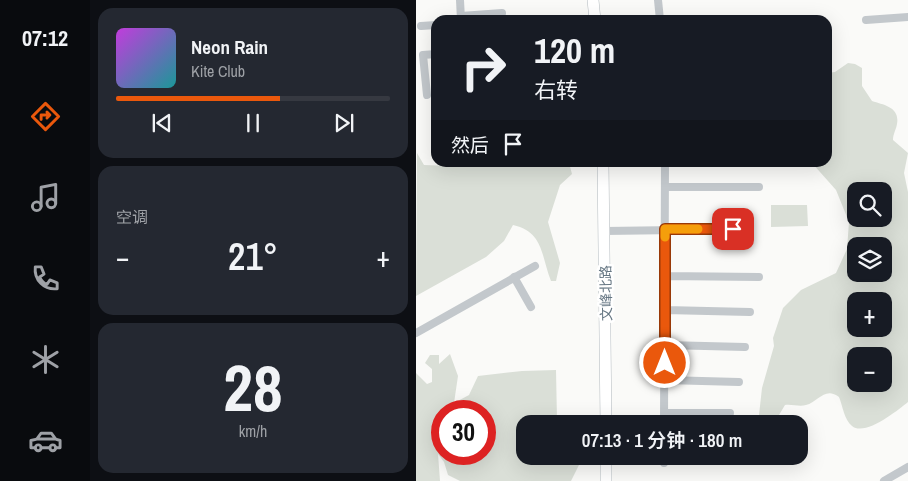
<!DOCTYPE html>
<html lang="zh">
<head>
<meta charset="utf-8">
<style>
	:root { --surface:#171b24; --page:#242831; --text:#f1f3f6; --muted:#9ea1a6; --line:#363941; --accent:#ea580c }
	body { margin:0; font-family:"Archivo Narrow","Noto Sans SC",sans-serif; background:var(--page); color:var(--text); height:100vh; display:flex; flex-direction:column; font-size:19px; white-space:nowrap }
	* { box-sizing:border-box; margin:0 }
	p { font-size:16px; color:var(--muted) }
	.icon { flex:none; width:28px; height:28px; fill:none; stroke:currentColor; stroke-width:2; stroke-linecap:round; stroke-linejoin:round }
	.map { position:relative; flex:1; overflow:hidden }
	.details { display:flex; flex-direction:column; gap:8px; padding:8px; background:#0d0f14; width:326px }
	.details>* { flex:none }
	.top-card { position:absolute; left:15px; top:15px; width:401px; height:152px; border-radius:15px; box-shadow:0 5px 20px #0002; background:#171b24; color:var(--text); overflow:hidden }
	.fabs { position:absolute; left:431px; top:182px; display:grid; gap:10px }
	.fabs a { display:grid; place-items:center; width:45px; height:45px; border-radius:10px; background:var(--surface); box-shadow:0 5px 20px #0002; font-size:25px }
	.speed { position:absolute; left:15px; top:400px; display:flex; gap:10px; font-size:25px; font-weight:700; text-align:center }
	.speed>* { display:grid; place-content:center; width:65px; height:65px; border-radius:50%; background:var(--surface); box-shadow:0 5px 20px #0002; line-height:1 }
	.speed .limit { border:8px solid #d22; background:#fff; color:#111 }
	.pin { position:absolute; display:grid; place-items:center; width:42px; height:42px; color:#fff; margin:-21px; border-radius:10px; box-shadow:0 2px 8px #0006 }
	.me { position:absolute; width:55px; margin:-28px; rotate:0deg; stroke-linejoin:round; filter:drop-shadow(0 0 4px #0008) }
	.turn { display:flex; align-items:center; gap:18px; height:105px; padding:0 20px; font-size:22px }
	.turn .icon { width:65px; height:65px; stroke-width:2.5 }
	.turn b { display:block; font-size:35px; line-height:42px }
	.then { display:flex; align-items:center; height:48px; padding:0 20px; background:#0003; gap:10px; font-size:19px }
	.big { font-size:38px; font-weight:600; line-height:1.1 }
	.details .card { flex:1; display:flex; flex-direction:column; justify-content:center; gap:8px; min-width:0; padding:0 18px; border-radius:15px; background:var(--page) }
	.details .dial { align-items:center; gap:0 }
	.dial b { font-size:65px; line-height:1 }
	.song { display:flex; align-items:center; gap:15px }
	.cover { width:60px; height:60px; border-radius:8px; background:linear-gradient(135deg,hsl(290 70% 55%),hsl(180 70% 35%)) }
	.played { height:5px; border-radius:2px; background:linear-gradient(90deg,var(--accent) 60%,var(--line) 60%) }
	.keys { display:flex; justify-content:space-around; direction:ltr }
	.heat { display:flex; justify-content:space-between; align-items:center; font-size:28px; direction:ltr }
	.trip { position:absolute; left:100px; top:415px; width:292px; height:50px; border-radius:15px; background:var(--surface); box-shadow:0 5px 20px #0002; font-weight:600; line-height:50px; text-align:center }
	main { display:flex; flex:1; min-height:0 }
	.dock { display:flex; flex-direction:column; width:90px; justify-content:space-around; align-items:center; background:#090b0e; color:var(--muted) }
	.dock .icon { width:35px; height:35px }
	.dock .on { color:var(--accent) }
	.dock b { font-size:22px; color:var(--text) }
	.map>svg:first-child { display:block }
	.green { fill:#dadfd7; fill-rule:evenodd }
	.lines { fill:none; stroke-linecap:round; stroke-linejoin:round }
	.secondary-casing { stroke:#b3babf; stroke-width:12 }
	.street { stroke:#c3c8cc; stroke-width:8 }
	.secondary { stroke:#fff; stroke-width:11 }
	.route-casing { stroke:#983908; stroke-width:12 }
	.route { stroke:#ea580c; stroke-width:9 }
	.slow { stroke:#f59e0b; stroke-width:9 }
	.labels { text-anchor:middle; stroke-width:5; stroke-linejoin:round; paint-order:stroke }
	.street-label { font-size:14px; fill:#657683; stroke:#fff }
</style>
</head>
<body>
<main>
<nav class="dock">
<b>07:12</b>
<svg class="icon on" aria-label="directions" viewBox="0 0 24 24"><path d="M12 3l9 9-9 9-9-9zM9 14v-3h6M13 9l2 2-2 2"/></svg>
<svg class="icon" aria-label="music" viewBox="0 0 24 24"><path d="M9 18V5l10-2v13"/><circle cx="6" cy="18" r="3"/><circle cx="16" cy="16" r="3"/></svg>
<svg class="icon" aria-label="phone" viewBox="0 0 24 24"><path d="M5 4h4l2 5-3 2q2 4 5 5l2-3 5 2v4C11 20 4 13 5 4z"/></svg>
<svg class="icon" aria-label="climate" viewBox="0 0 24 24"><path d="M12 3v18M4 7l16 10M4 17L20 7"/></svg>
<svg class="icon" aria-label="car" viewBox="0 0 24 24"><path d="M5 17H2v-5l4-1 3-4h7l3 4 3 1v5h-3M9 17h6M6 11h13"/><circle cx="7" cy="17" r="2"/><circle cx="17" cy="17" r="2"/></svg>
</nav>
<section class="details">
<div class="card">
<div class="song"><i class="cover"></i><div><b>Neon Rain</b><p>Kite Club</p></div></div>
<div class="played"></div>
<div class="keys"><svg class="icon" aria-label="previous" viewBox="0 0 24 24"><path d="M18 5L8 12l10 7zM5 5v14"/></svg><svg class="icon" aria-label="pause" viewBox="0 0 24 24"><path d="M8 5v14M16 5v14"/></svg><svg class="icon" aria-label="next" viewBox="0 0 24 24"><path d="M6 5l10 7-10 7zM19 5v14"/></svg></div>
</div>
<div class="card"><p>空调</p>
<div class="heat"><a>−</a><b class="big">21°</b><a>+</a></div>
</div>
<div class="card dial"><b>28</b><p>km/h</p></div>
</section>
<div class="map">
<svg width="492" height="481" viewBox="0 0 492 481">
	<rect width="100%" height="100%" fill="#fafaf8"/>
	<path class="green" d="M432,63L439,64L446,68V86L456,101C468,105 484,107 481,124C480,130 477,134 477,140L492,153L488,173L492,192V402C482,410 449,437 436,426C428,419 427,407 423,397C409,386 402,402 390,405C383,407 376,404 369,405L363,415L361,424H342L346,388L358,346L357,338L367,308L385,290L420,273L431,249L433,222L420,190L396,163L411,162V73L419,72ZM468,191V219H440V191ZM468,246V274H440V246ZM468,301V329H440V301ZM468,356V384H440V356Z
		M1,153L8,165L36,166L38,162L153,163L156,174L144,185L132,222L144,263L140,281H135C125,256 128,232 97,225L88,241L70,257L0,296Z
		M355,205H391L392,226L355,227Z
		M34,354L42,376L38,403L53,395L62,376L106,371L140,370L141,420L149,424H109V456H165V461L155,481H44L32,475L28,462L22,454L24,481H0V373L11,384L16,382V369L9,363L14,355H23V364ZM26,411H69V454H26Z"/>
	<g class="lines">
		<g class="secondary-casing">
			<path id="secondary" d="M177,0L179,20
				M187,162L190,424
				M190,481V456"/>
		</g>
		<path class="street" d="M44,0L45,20
			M242,0L244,20
			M45,16L86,13
			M450,20L492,17
			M5,26L20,25
			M11,95L7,55L20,54
			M302,162L333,163
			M249,187H343
			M189,231L334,229
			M249,276L343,277
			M98,277L115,307
			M249,310L334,312
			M0,333L119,266
			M249,345L329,347
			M249,380L323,382
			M248,413H314
			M248,424L249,162
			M248,456V463
			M468,481L492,467"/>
		<use href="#secondary" class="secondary"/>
	</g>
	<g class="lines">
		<g class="route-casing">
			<path id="route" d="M249,363V229H317"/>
		</g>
		<use href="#route" class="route"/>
		<path class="slow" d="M249,237V229H282"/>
	</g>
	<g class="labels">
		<g class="street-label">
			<text transform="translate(190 293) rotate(-91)" y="5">文峰北路</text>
		</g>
	</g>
</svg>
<div class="fabs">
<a><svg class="icon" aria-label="search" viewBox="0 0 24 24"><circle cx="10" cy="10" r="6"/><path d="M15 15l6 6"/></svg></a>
<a><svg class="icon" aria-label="layers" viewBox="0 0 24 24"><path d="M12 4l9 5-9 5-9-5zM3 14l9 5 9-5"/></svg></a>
<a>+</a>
<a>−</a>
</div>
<div class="speed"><div class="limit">30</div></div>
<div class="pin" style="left:317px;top:229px;background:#d93025"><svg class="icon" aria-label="arrive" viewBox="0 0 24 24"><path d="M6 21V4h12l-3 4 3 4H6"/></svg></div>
<svg class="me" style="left:249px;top:363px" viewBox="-20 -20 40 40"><circle r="17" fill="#ea580c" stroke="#fff" stroke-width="3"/><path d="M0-11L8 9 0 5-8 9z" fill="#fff"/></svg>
<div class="trip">07:13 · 1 分钟 · 180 m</div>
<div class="top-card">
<div class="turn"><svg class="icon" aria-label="right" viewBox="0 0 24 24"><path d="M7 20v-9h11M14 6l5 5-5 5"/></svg><div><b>120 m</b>右转</div></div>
<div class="then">然后<svg class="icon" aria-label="arrive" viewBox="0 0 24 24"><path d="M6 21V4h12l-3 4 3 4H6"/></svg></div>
</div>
</div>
</main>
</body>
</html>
